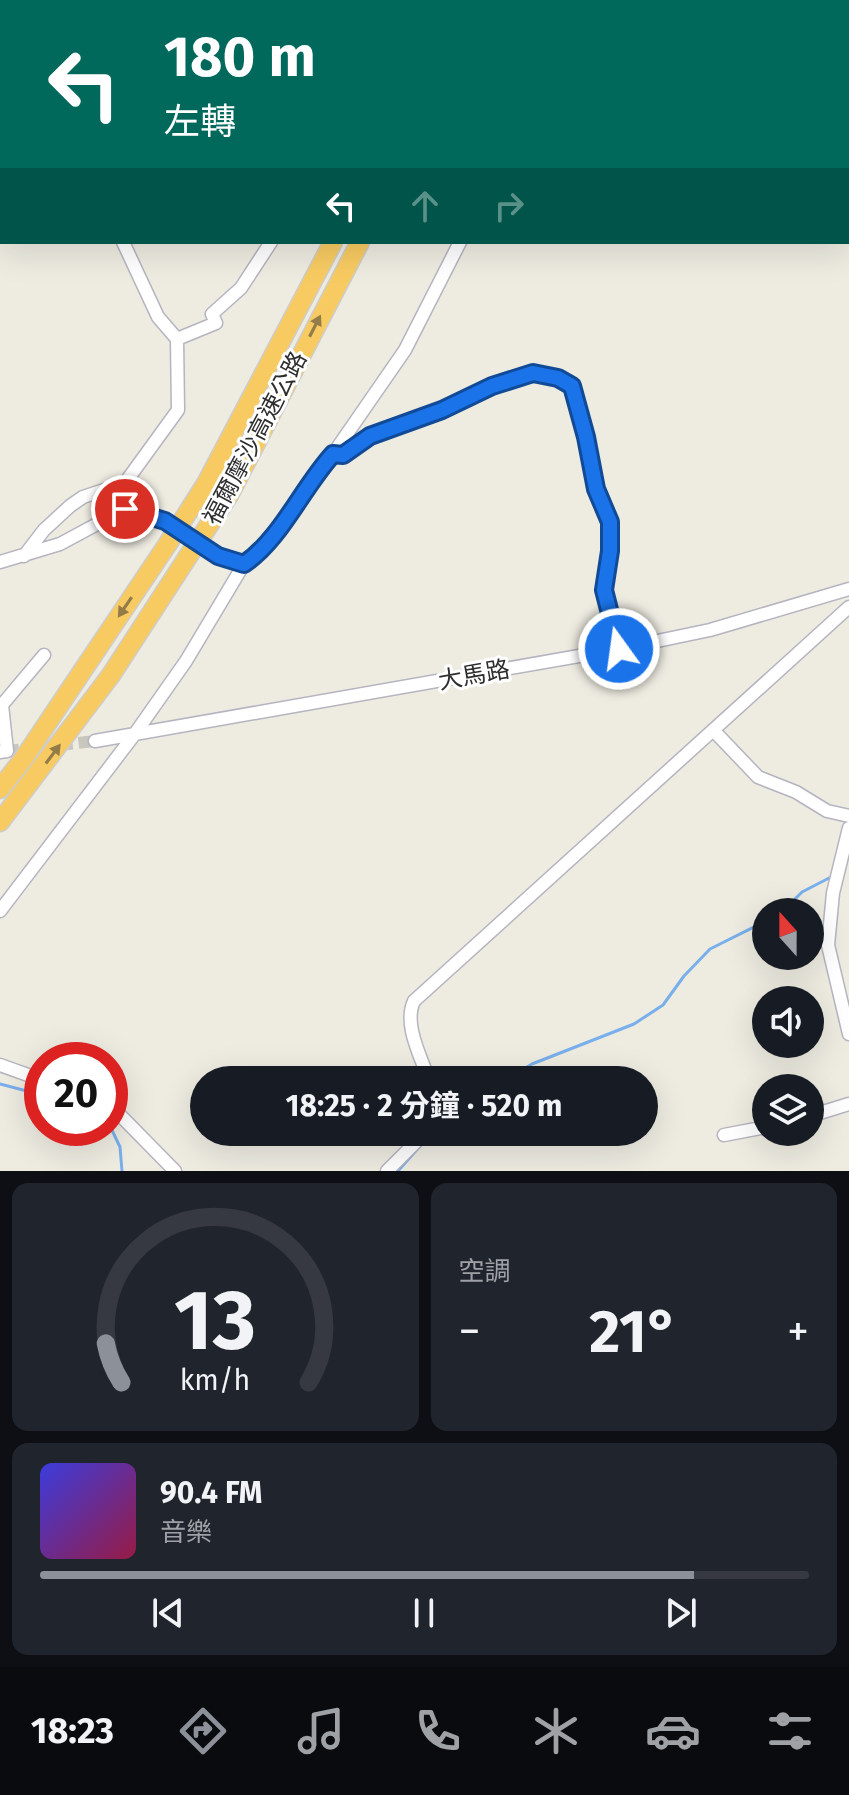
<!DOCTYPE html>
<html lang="zh-TW">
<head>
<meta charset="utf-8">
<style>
	:root { --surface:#171b24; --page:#20242c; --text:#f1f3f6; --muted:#9ea1a6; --line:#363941; --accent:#8c9099 }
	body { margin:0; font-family:"Fira Sans","Noto Sans TC",sans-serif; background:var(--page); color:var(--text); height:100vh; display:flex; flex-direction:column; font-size:30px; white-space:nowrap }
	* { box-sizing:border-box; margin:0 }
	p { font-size:26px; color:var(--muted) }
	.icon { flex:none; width:44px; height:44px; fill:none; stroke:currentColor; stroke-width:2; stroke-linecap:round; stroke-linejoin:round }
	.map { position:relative; height:1171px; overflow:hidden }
	.panel { display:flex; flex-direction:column; gap:12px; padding:12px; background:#0d0f14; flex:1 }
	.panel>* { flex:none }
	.hud { position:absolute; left:0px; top:0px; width:850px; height:244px; box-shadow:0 8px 32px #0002; background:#00695c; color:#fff; overflow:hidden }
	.needle { width:52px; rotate:339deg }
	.fabs { position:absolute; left:752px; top:898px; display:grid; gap:16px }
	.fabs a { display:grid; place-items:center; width:72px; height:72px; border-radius:50%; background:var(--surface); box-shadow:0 8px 32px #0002; font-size:40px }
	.speed { position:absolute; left:24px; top:1042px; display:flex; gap:16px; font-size:40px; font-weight:700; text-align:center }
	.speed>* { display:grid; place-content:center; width:104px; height:104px; border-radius:50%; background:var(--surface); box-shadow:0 8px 32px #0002; line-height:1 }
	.speed .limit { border:12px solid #d22; background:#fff; color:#111 }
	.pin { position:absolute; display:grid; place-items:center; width:68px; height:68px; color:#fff; margin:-34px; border:4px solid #fff; border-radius:50%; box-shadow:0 2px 8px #0007 }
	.me { position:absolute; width:88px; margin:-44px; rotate:346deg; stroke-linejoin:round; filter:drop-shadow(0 0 6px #0008) }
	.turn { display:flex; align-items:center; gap:28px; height:168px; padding:0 32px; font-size:36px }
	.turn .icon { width:104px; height:104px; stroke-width:2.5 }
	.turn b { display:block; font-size:56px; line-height:68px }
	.lanes { display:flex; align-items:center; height:76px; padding:0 32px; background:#0003; justify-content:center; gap:40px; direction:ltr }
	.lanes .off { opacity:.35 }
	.big { font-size:60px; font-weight:700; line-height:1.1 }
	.panel .card { flex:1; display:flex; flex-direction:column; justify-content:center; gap:12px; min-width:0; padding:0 28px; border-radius:16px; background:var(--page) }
	.panel .dial { align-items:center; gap:0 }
	.dial svg { height:208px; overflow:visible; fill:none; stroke:var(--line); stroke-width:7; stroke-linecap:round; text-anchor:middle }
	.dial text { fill:var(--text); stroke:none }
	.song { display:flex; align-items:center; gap:24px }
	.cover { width:96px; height:96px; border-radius:12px; background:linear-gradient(135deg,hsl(240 70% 55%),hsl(340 70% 35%)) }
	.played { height:8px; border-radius:4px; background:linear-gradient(90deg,var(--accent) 85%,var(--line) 85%) }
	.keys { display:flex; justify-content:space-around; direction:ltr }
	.heat { display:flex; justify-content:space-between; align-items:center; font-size:44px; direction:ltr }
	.panel .tiles { flex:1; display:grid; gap:12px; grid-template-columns:1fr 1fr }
	.card:last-child { grid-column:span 2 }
	.trip { position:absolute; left:190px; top:1066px; width:468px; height:80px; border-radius:40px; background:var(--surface); box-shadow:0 8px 32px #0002; font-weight:700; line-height:80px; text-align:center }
	.tab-bar { display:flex; height:128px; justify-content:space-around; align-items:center; background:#090b0e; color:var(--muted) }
	.tab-bar .icon { width:56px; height:56px }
	.tab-bar .selected { color:var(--accent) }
	.tab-bar b { font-size:36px; color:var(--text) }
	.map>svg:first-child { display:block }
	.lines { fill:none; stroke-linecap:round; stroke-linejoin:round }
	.stream { stroke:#79afeb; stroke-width:3 }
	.minor-tunnel { stroke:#c8c6bd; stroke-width:12; stroke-dasharray:12 6; stroke-linecap:butt }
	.minor-casing { stroke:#b5b4c0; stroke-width:15 }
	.highway-casing { stroke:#cdcdcd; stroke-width:21 }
	.minor { stroke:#fff; stroke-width:12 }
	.highway { stroke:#f8cb62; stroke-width:18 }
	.highway-bridge-casing { stroke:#cdcdcd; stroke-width:21; stroke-linecap:butt }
	.highway-bridge { stroke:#f8cb62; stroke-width:18 }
	.oneway { fill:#937c48 }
	.route-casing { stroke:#114b97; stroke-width:20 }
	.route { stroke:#1a73e8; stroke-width:14 }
	.labels { text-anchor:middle; stroke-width:6; stroke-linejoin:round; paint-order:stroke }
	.street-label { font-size:24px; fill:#2e2e2e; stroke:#fff }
</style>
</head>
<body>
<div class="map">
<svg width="849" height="1171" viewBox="0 0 849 1171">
	<rect width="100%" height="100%" fill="#eeece1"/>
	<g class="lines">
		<path class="stream" d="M589,2L591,0
			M0,232H2
			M782,912L802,892L833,876
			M505,1080L532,1064L634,1024L663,1005L684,976L710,949L766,921
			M0,1084L42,1095
			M110,1126L120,1147L122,1171
			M398,1171L420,1146"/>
		<path class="minor-tunnel" d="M7,751L95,741"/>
		<g class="minor-casing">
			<path id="minor" d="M848,213L849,212
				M123,242L158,317L177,339
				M333,454L343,455L370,436L442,410L492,386L533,373L558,378L572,386L586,437L596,489L610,522V551L604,590L619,649
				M24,556L44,530L70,506L83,497L125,483L178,410L177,339L216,323L212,314L241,288L271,242
				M0,562L60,544L125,509L165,521L218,556L244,564
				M714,731L758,777L796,792L827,811L849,816
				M95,741L619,649L710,630L849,589
				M0,752L7,751L2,705L44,655
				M849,828L833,893L828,945L849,1034
				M0,911L134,735L186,661L244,564L262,552L314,476L333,454L405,350L460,242
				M0,1065L42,1080
				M429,1080C421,1057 403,1024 414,1001L849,607
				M110,1108L116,1111L175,1171
				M810,1116L849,1104
				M724,1135L766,1127
				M387,1171L426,1132"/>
		</g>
		<g class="highway-casing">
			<path id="highway" d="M454,2V0
				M477,2L478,0
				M207,482L333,242
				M229,495L360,242
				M0,789L24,758L169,542
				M0,822L111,675L189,555"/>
		</g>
		<use href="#minor" class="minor"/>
		<use href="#highway" class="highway"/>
		<g class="highway-bridge-casing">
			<path id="highway-bridge" d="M169,542L207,482
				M189,555L229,495"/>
		</g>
		<use href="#highway-bridge" class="highway-bridge"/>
	</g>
	<defs><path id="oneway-solid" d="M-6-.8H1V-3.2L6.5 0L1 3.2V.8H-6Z" transform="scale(2)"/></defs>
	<g class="oneway">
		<use href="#oneway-solid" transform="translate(315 326) rotate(-63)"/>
		<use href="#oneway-solid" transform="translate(125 607) rotate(124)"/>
		<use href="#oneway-solid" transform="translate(53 754) rotate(-53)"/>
	</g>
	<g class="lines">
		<g class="route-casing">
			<path id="route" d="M125,509L165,521L218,556L244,564C281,539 302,488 333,454L343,455L370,436L442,410L492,386L533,373L558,378L572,386L586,437L596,489L610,522V551L604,590L619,649"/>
		</g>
		<use href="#route" class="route"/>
	</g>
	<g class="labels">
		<g class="street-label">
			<text transform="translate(255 438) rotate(-62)" y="8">福爾摩沙高速公路</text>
			<text transform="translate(474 675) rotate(-10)" y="8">大馬路</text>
		</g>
	</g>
</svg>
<div class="fabs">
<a><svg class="needle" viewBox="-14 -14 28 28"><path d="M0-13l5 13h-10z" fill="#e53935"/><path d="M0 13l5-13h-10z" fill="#9ea1a6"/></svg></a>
<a><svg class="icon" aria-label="sound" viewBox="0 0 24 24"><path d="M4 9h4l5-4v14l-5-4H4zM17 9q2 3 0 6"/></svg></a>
<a><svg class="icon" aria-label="layers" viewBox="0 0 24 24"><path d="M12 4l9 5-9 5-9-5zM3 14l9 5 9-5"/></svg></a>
</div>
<div class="speed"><div class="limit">20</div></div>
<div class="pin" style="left:125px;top:509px;background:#d93025"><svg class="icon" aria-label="arrive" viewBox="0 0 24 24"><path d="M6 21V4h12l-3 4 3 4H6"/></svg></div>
<svg class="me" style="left:619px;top:649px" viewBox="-20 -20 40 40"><circle r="17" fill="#1a73e8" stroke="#fff" stroke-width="3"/><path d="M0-11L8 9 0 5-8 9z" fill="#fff"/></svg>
<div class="trip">18:25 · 2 分鐘 · 520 m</div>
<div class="hud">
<div class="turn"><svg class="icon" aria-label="left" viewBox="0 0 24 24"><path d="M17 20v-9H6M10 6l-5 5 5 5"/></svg><div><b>180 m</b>左轉</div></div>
<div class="lanes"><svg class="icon" aria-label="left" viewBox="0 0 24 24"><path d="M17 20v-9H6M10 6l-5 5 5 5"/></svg><svg class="icon off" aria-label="ahead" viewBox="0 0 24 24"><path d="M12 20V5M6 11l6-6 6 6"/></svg><svg class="icon off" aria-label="right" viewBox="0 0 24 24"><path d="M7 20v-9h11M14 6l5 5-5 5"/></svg></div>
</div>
</div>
<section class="panel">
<div class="tiles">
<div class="card dial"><svg viewBox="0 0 100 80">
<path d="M14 69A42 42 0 1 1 86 69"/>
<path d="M14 69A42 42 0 0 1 8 54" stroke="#8c9099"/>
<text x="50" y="56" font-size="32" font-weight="700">13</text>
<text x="50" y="72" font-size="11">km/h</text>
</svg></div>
<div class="card"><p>空調</p>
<div class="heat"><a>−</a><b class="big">21°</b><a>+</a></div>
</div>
<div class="card">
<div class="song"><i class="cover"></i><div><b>90.4 FM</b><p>音樂</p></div></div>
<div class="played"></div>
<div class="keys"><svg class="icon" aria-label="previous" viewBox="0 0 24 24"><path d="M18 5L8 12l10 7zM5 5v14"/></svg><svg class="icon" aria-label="pause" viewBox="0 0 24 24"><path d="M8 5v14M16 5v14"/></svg><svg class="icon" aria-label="next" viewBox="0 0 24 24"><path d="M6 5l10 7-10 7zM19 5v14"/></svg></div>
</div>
</div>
</section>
<nav class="tab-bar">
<b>18:23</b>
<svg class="icon selected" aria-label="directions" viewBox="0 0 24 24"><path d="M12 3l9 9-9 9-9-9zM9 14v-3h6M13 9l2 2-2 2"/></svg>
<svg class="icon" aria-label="music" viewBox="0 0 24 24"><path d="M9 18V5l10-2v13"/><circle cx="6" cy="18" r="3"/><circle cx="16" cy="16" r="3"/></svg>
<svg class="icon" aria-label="phone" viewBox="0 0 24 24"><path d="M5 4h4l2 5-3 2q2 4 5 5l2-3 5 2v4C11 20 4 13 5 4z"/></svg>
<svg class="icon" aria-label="climate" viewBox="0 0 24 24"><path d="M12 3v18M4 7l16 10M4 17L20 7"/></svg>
<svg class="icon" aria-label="car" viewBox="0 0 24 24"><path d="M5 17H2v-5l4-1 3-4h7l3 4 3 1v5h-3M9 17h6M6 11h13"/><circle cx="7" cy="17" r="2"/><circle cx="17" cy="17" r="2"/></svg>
<svg class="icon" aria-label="filters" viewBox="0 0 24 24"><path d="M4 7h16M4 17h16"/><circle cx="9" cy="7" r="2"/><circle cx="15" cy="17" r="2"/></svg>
</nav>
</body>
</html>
